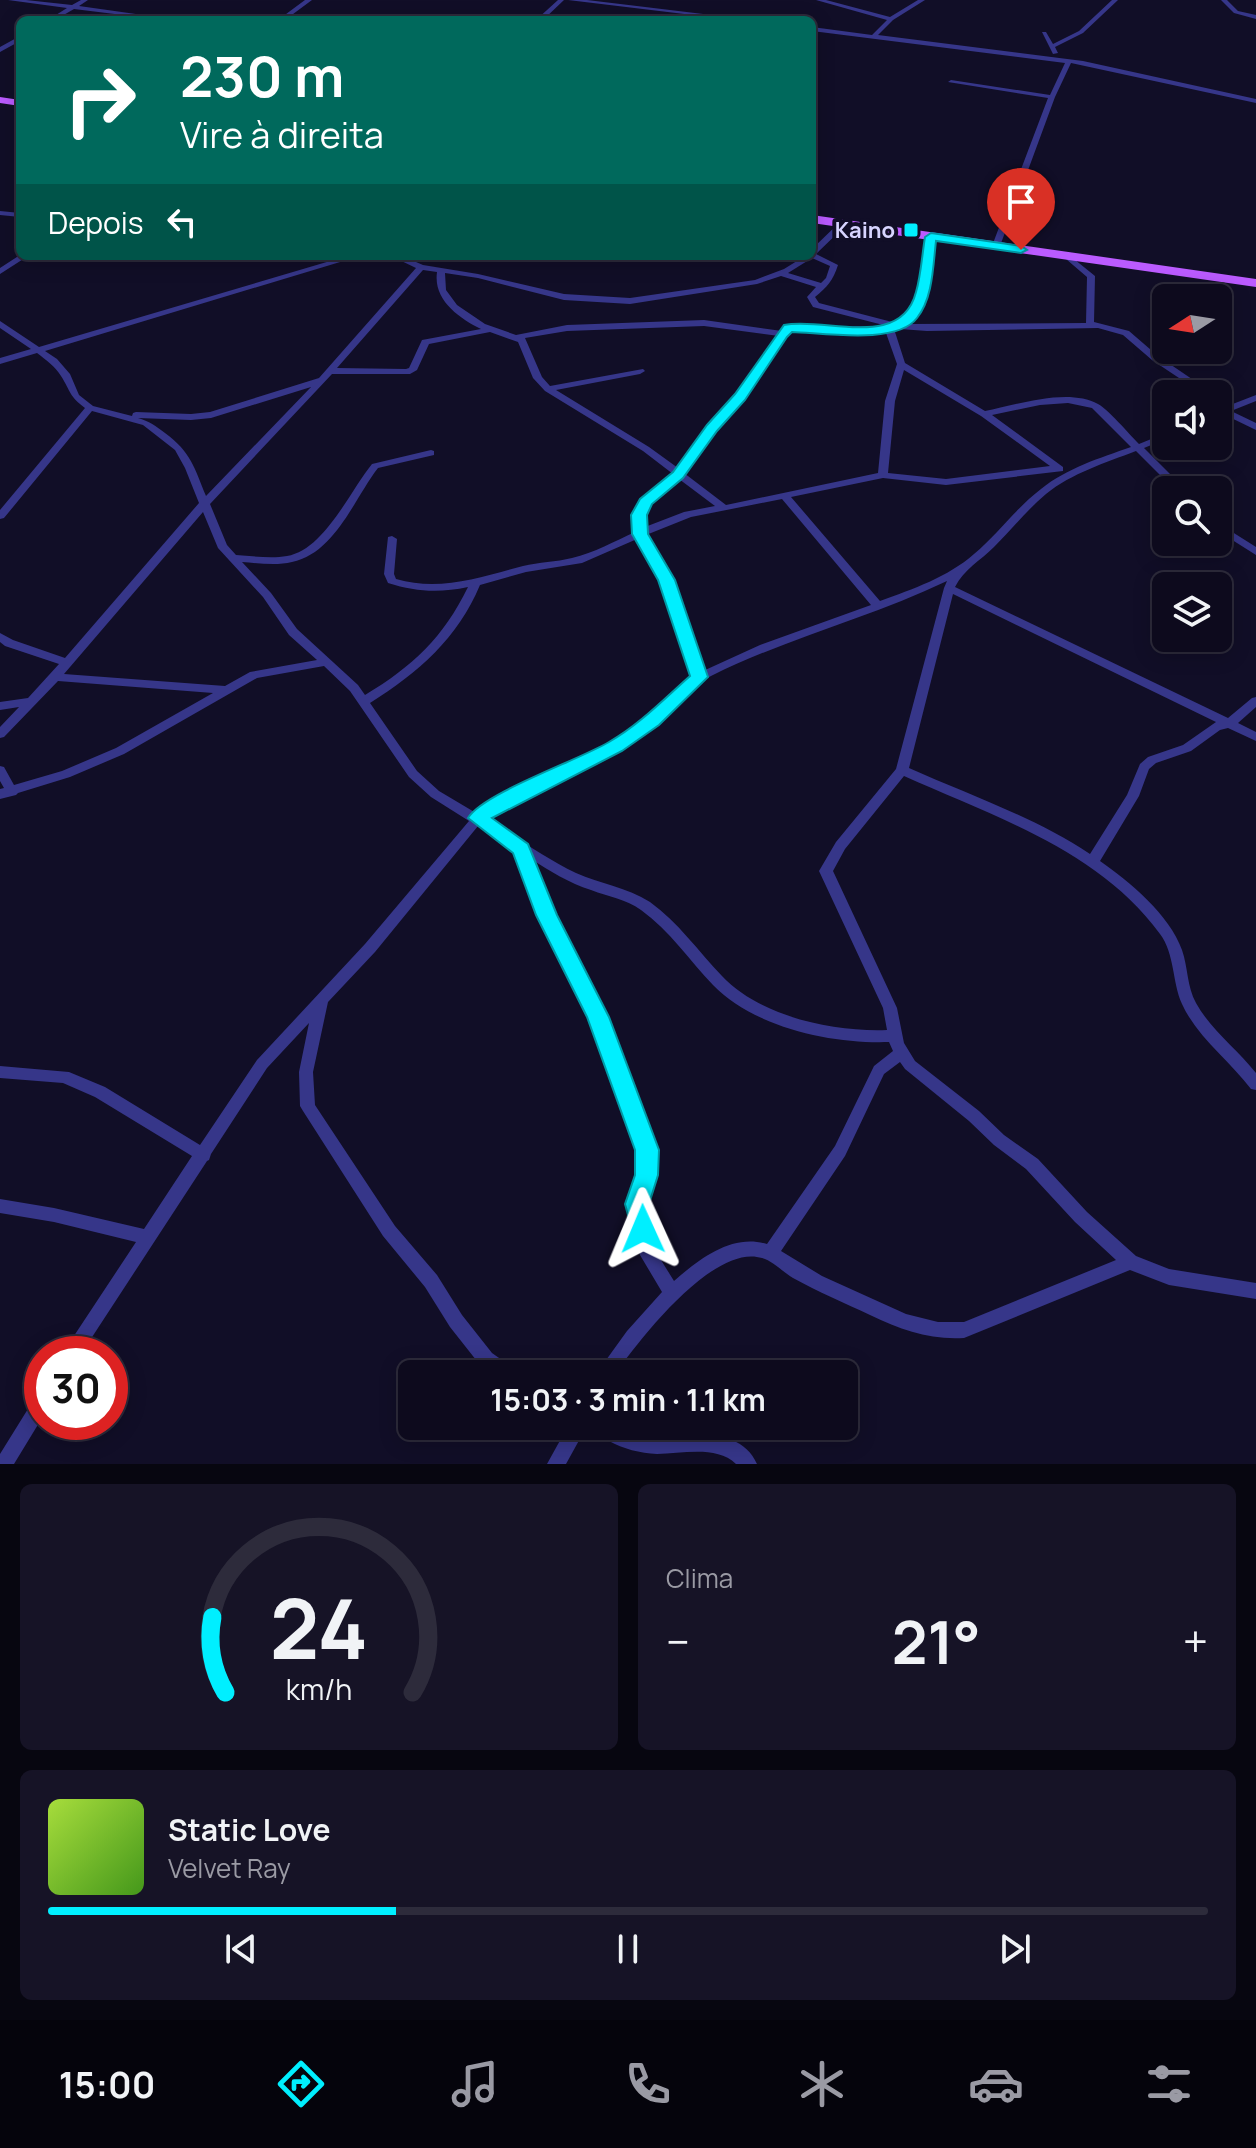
<!DOCTYPE html>
<html lang="pt">
<head>
<meta charset="utf-8">
<style>
	:root { --surface:#0d0a1d; --page:#161326; --text:#f1f3f6; --muted:#9a9aa4; --line:#2d2b3b; --accent:#00efff }
	body { margin:0; font-family:Manrope,sans-serif; background:var(--page); color:var(--text); height:100vh; display:flex; flex-direction:column; font-size:30px; white-space:nowrap }
	* { box-sizing:border-box; margin:0 }
	p { font-size:26px; color:var(--muted) }
	.icon { flex:none; width:44px; height:44px; fill:none; stroke:currentColor; stroke-width:2; stroke-linecap:round; stroke-linejoin:round }
	.map { position:relative; height:1464px; overflow:hidden }
	.panel { display:flex; flex-direction:column; gap:20px; padding:20px; background:#070610; flex:1 }
	.panel>* { flex:none }
	.guide { position:absolute; left:16px; top:16px; width:800px; height:244px; border-radius:12px; box-shadow:0 4px 20px #0003,0 0 0 2px var(--line); background:#00695c; color:#fff; overflow:hidden }
	.needle { width:52px; rotate:258deg }
	.fabs { position:absolute; left:1152px; top:284px; display:grid; gap:16px }
	.fabs a { display:grid; place-items:center; width:80px; height:80px; border-radius:12px; background:var(--surface); box-shadow:0 4px 20px #0003,0 0 0 2px var(--line); font-size:40px }
	.speed { position:absolute; left:24px; top:1336px; display:flex; gap:16px; font-size:40px; font-weight:700; text-align:center }
	.speed>* { display:grid; place-content:center; width:104px; height:104px; border-radius:50%; background:var(--surface); box-shadow:0 4px 20px #0003,0 0 0 2px var(--line); line-height:1 }
	.speed .limit { border:12px solid #d22; background:#fff; color:#111 }
	.pin { position:absolute; display:grid; place-items:center; width:68px; height:68px; color:#fff; margin:-82px -34px; border-radius:50% 50% 50% 0; rotate:-45deg; box-shadow:0 0 8px #0007 }
	.pin .icon { rotate:45deg }
	.me { position:absolute; width:88px; margin:-44px; rotate:359deg; stroke-linejoin:round; filter:drop-shadow(0 0 6px #0008) }
	.turn { display:flex; align-items:center; gap:28px; height:168px; padding:0 32px; font-size:36px }
	.turn .icon { width:104px; height:104px; stroke-width:2.5 }
	.turn b { display:block; font-size:56px; line-height:68px }
	.then { display:flex; align-items:center; height:76px; padding:0 32px; background:#0003; gap:16px; font-size:30px }
	.big { font-size:60px; font-weight:700; line-height:1.1 }
	.panel .card { flex:1; display:flex; flex-direction:column; justify-content:center; gap:12px; min-width:0; padding:0 28px; border-radius:12px; background:var(--page) }
	.panel .dial { align-items:center; gap:0 }
	.dial svg { height:208px; overflow:visible; fill:none; stroke:var(--line); stroke-width:7; stroke-linecap:round; text-anchor:middle }
	.dial text { fill:var(--text); stroke:none }
	.song { display:flex; align-items:center; gap:24px }
	.cover { width:96px; height:96px; border-radius:12px; background:linear-gradient(135deg,hsl(80 70% 55%),hsl(100 70% 35%)) }
	.played { height:8px; border-radius:4px; background:linear-gradient(90deg,var(--accent) 30%,var(--line) 30%) }
	.keys { display:flex; justify-content:space-around; direction:ltr }
	.heat { display:flex; justify-content:space-between; align-items:center; font-size:44px; direction:ltr }
	.panel .tiles { flex:1; display:grid; gap:20px; grid-template-columns:1fr 1fr }
	.card:last-child { grid-column:span 2 }
	.trip { position:absolute; left:398px; top:1360px; width:460px; height:80px; border-radius:12px; background:var(--surface); box-shadow:0 4px 20px #0003,0 0 0 2px var(--line); font-weight:700; line-height:80px; text-align:center }
	.tab-bar { display:flex; height:128px; justify-content:space-around; align-items:center; background:#05040c; color:var(--muted) }
	.tab-bar .icon { width:56px; height:56px }
	.tab-bar .selected { color:var(--accent) }
	.tab-bar b { font-size:36px; color:var(--text) }
	.map>svg:first-child { display:block }
	.lines { fill:none; stroke-linecap:round; stroke-linejoin:round }
	.minor { fill:#363689; fill-rule:evenodd }
	.primary { fill:#bb5bff; fill-rule:evenodd }
	.route { fill:#00efff; stroke:#009ba6; stroke-width:2 }
	.poi-dot { fill:#00efff; stroke:#110e27; stroke-width:3 }
	.labels { text-anchor:middle; stroke-width:8; stroke-linejoin:round; paint-order:stroke }
	.far-poi-label { font-size:22px; font-weight:bold; fill:#d7d4ff; stroke:#110e27; text-anchor:end }
</style>
</head>
<body>
<div class="map">
<svg width="1256" height="1464" viewBox="0 0 1256 1464">
	<rect width="100%" height="100%" fill="#110e27"/>
	<g class="lines">
		<path class="minor" d="M8,0H26L72,5L81,0H88L79,6L150,16L147,18L74,9L55,20H48L67,8Z
			M305,0H312L285,20H278Z
			M558,0H564L543,20H536Z
			M568,0H587L753,20H734Z
			M816,0H826L890,17L918,0H925L893,20L878,35L1083,61L1256,99V103L1071,63L1055,97L1000,246L996,248L992,246L1048,98L948,82L951,80L1050,95L1065,63L812,31V27L872,35L887,20Z
			M1112,0H1118L1083,33L1055,47L1058,53L1053,54L1042,32H1046L1053,44L1079,31Z
			M1221,0H1227L1238,11L1256,15V19L1234,13Z
			M20,36V41L0,52V47Z
			M0,211L20,213V217L0,215Z
			M840,222L847,224L816,254L838,265C833,281 827,287 815,297L819,303L896,323L907,317L918,294L927,237L931,235L935,237C931,262 930,310 907,324L1086,323L1087,277L1066,259L1065,257L1069,255L1095,276L1094,322L1129,331L1158,356L1214,394H1203L1152,360L1123,335L1098,328L927,331L900,329L895,332L905,363L985,411C1016,405 1068,387 1098,404C1109,410 1128,433 1139,444L1166,433V439L1144,448L1186,490H1175L1136,451C1105,463 1072,473 1046,494C1027,510 1011,530 994,547C980,561 964,569 955,587L1228,718L1252,698L1256,697V707L1238,723L1256,732V741L1228,728L1220,730L1191,751L1156,763L1149,769L1139,796L1100,861C1129,881 1170,915 1182,950C1188,967 1187,987 1196,1003C1211,1030 1237,1049 1256,1073V1090L1251,1089C1229,1060 1197,1037 1182,1004C1172,982 1175,954 1160,934C1099,850 995,817 904,776L845,849L833,871L897,1008L904,1043L915,1061L979,1111L1004,1135L1038,1159L1087,1212L1136,1256L1169,1269L1256,1283V1299L1169,1285L1130,1270L964,1338C929,1340 902,1330 870,1315C845,1303 818,1292 793,1278C783,1272 773,1261 762,1258C714,1243 640,1339 615,1374H596L627,1331L662,1292L640,1255L629,1204L638,1175L639,1150L591,1017L539,915L515,849L478,826L375,952L328,1002L313,1072L315,1105L395,1226L437,1275L462,1315L492,1353L513,1368L516,1374H492L480,1365L450,1327L425,1287L383,1236L303,1111L300,1106L299,1072L309,1023L267,1068L211,1154L209,1160L207,1161L81,1354H62L136,1242L54,1222L0,1213V1199L54,1208L144,1229L192,1156L95,1097L63,1083L0,1078V1066L69,1072L105,1087L200,1145L257,1060L365,944L469,821L431,797L409,777L350,691L324,666L257,678L124,754L70,777L18,793L16,795L0,799V789L4,788L0,781V766L4,767L14,785L62,771L116,748L213,693L58,681L4,737L0,738V727L19,707L0,710V702L28,698L59,664L5,646L0,642V633L13,640L65,658L199,503L185,468L175,450L143,425L92,411L4,518L0,519V510L85,408C69,396 71,392 61,376C55,366 46,360 37,353L0,364V358L31,349L0,328V321L39,347L347,256H360L45,351L57,359L70,374L79,395L93,406L132,416L133,413L136,412L191,414L210,412L319,378L416,268L391,256H402L423,265L478,274L564,294L630,298L755,280L784,269L805,256H812V249ZM812,258L830,266L826,278L821,283L788,273ZM423,270L437,272C433,300 459,318 481,329L422,340L409,368L406,369L337,368ZM445,273L478,278L564,300L630,304L757,284L781,276L816,287L807,297L813,307L891,327L789,325L782,331L704,320L567,325L516,335L485,324L457,305L446,290ZM704,326L779,336L737,395L709,426L678,468L649,447L556,390L640,374L645,371L643,369L550,386L542,377L525,338L567,331ZM791,331L886,333L897,364L885,401L878,473L726,505L684,473L715,430L743,399ZM490,332L518,342L533,378L545,391L643,451L673,474C650,493 633,499 635,532C615,541 594,553 572,558C556,562 539,562 523,566C481,577 440,592 396,579L394,574L397,539L392,536L388,537L384,574L388,583C416,592 440,593 468,587C443,638 413,666 365,695L358,685L297,629L271,593L242,562C258,563 276,566 292,562C335,553 354,499 378,468L434,455V451L431,450L372,464C350,491 324,550 287,556C271,559 253,556 236,555L227,545L210,504L332,374H410L417,370L429,344ZM904,370L981,416L1050,466L946,479L888,473L895,401ZM311,387L206,496C194,467 191,452 165,433C156,426 149,421 138,418L191,420L211,418ZM1068,403L1092,408L1131,447C1100,458 1067,468 1041,489C1016,508 998,534 974,554C948,577 913,589 880,601L791,497L883,478L946,485L1063,471V467L992,415L1040,405ZM679,479L715,506L684,512L645,527C643,502 662,494 679,479ZM782,499L871,605L760,645L703,671L672,580L646,535L691,517ZM203,512L218,548L263,597L289,635L317,660L250,672L225,686L64,674ZM637,539L662,580L693,676C668,692 653,717 629,733C581,765 525,783 476,813L439,791L417,771L370,703C418,673 458,638 480,585L526,572L582,563ZM947,581L944,588L896,769L836,842L819,871L883,1008L887,1030C833,1032 761,1017 722,976C698,951 678,922 650,902C627,887 600,884 576,873C545,858 516,837 486,819C535,789 590,771 637,739C664,721 681,691 711,676C787,638 870,618 947,581ZM953,594L1216,722L1183,745L1148,757L1140,764L1127,795L1090,854C1035,817 969,795 909,768ZM531,859C550,871 569,883 591,890C609,897 626,899 641,910C670,931 689,960 713,985C755,1028 832,1044 889,1042L893,1051L874,1066L835,1146L767,1244C732,1233 699,1259 674,1281L656,1252L645,1204L654,1175L655,1150L605,1017L553,915ZM900,1062L905,1069L969,1121L994,1145L1026,1169L1075,1222L1116,1260L964,1322H938L906,1314L822,1276L781,1251L845,1156L884,1074Z
			M20,255L28,256L0,274V268Z
			M1256,395V401L1231,411L1256,423V430L1223,414L1218,416V401L1225,407Z
			M1218,523L1256,547V555L1218,531Z
			M42,1393V1418L14,1464H0V1454L36,1396Z
			M568,1426H587L566,1464H547Z
			M590,1426C598,1426 608,1424 616,1426C628,1429 639,1435 653,1436C686,1438 740,1424 757,1464H736C716,1445 682,1454 657,1454C640,1453 623,1449 609,1441C601,1437 594,1435 590,1426Z"/>
		<path class="primary" d="M0,97L20,100V106L0,103Z
			M812,215L1256,279V287L812,223Z"/>
	</g>
	<path class="route" d="M931,233L1021,246L1027,250L1021,253L936,241C933,266 933,298 917,318C897,345 824,333 792,332L787,337L745,400L717,431L683,478L652,504L647,515L648,534L675,580L708,677L659,725L622,751L492,818L528,844L557,915L609,1017L659,1150L658,1175L649,1204L655,1229L651,1237L643,1241L634,1237L625,1204L635,1175V1150L587,1017L536,915L513,853L468,818C483,793 579,760 609,742C639,725 664,699 690,676L658,580L632,534L631,515L640,499L673,472L707,425L735,394L784,325C827,317 901,350 916,292C921,275 922,255 925,237Z"/>
	<rect class="poi-dot" x="903" y="222" width="16" height="16" rx="4"/>
	<g class="labels">
		<g class="far-poi-label">
			<text x="895" y="238">Kaino</text>
		</g>
	</g>
</svg>
<div class="fabs">
<a><svg class="needle" viewBox="-14 -14 28 28"><path d="M0-13l5 13h-10z" fill="#e53935"/><path d="M0 13l5-13h-10z" fill="#9a9aa4"/></svg></a>
<a><svg class="icon" aria-label="sound" viewBox="0 0 24 24"><path d="M4 9h4l5-4v14l-5-4H4zM17 9q2 3 0 6"/></svg></a>
<a><svg class="icon" aria-label="search" viewBox="0 0 24 24"><circle cx="10" cy="10" r="6"/><path d="M15 15l6 6"/></svg></a>
<a><svg class="icon" aria-label="layers" viewBox="0 0 24 24"><path d="M12 4l9 5-9 5-9-5zM3 14l9 5 9-5"/></svg></a>
</div>
<div class="speed"><div class="limit">30</div></div>
<div class="pin" style="left:1021px;top:250px;background:#d93025"><svg class="icon" aria-label="arrive" viewBox="0 0 24 24"><path d="M6 21V4h12l-3 4 3 4H6"/></svg></div>
<svg class="me" style="left:643px;top:1229px" viewBox="-20 -20 40 40"><path d="M0-17L14 15 0 8-14 15z" fill="#00efff" stroke="#fff" stroke-width="4"/></svg>
<div class="trip">15:03 · 3 min · 1.1 km</div>
<div class="guide">
<div class="turn"><svg class="icon" aria-label="right" viewBox="0 0 24 24"><path d="M7 20v-9h11M14 6l5 5-5 5"/></svg><div><b>230 m</b>Vire à direita</div></div>
<div class="then">Depois<svg class="icon" aria-label="left" viewBox="0 0 24 24"><path d="M17 20v-9H6M10 6l-5 5 5 5"/></svg></div>
</div>
</div>
<section class="panel">
<div class="tiles">
<div class="card dial"><svg viewBox="0 0 100 80">
<path d="M14 69A42 42 0 1 1 86 69"/>
<path d="M14 69A42 42 0 0 1 9 40" stroke="#00efff"/>
<text x="50" y="56" font-size="32" font-weight="700">24</text>
<text x="50" y="72" font-size="11">km/h</text>
</svg></div>
<div class="card"><p>Clima</p>
<div class="heat"><a>−</a><b class="big">21°</b><a>+</a></div>
</div>
<div class="card">
<div class="song"><i class="cover"></i><div><b>Static Love</b><p>Velvet Ray</p></div></div>
<div class="played"></div>
<div class="keys"><svg class="icon" aria-label="previous" viewBox="0 0 24 24"><path d="M18 5L8 12l10 7zM5 5v14"/></svg><svg class="icon" aria-label="pause" viewBox="0 0 24 24"><path d="M8 5v14M16 5v14"/></svg><svg class="icon" aria-label="next" viewBox="0 0 24 24"><path d="M6 5l10 7-10 7zM19 5v14"/></svg></div>
</div>
</div>
</section>
<nav class="tab-bar">
<b>15:00</b>
<svg class="icon selected" aria-label="directions" viewBox="0 0 24 24"><path d="M12 3l9 9-9 9-9-9zM9 14v-3h6M13 9l2 2-2 2"/></svg>
<svg class="icon" aria-label="music" viewBox="0 0 24 24"><path d="M9 18V5l10-2v13"/><circle cx="6" cy="18" r="3"/><circle cx="16" cy="16" r="3"/></svg>
<svg class="icon" aria-label="phone" viewBox="0 0 24 24"><path d="M5 4h4l2 5-3 2q2 4 5 5l2-3 5 2v4C11 20 4 13 5 4z"/></svg>
<svg class="icon" aria-label="climate" viewBox="0 0 24 24"><path d="M12 3v18M4 7l16 10M4 17L20 7"/></svg>
<svg class="icon" aria-label="car" viewBox="0 0 24 24"><path d="M5 17H2v-5l4-1 3-4h7l3 4 3 1v5h-3M9 17h6M6 11h13"/><circle cx="7" cy="17" r="2"/><circle cx="17" cy="17" r="2"/></svg>
<svg class="icon" aria-label="filters" viewBox="0 0 24 24"><path d="M4 7h16M4 17h16"/><circle cx="9" cy="7" r="2"/><circle cx="15" cy="17" r="2"/></svg>
</nav>
</body>
</html>
